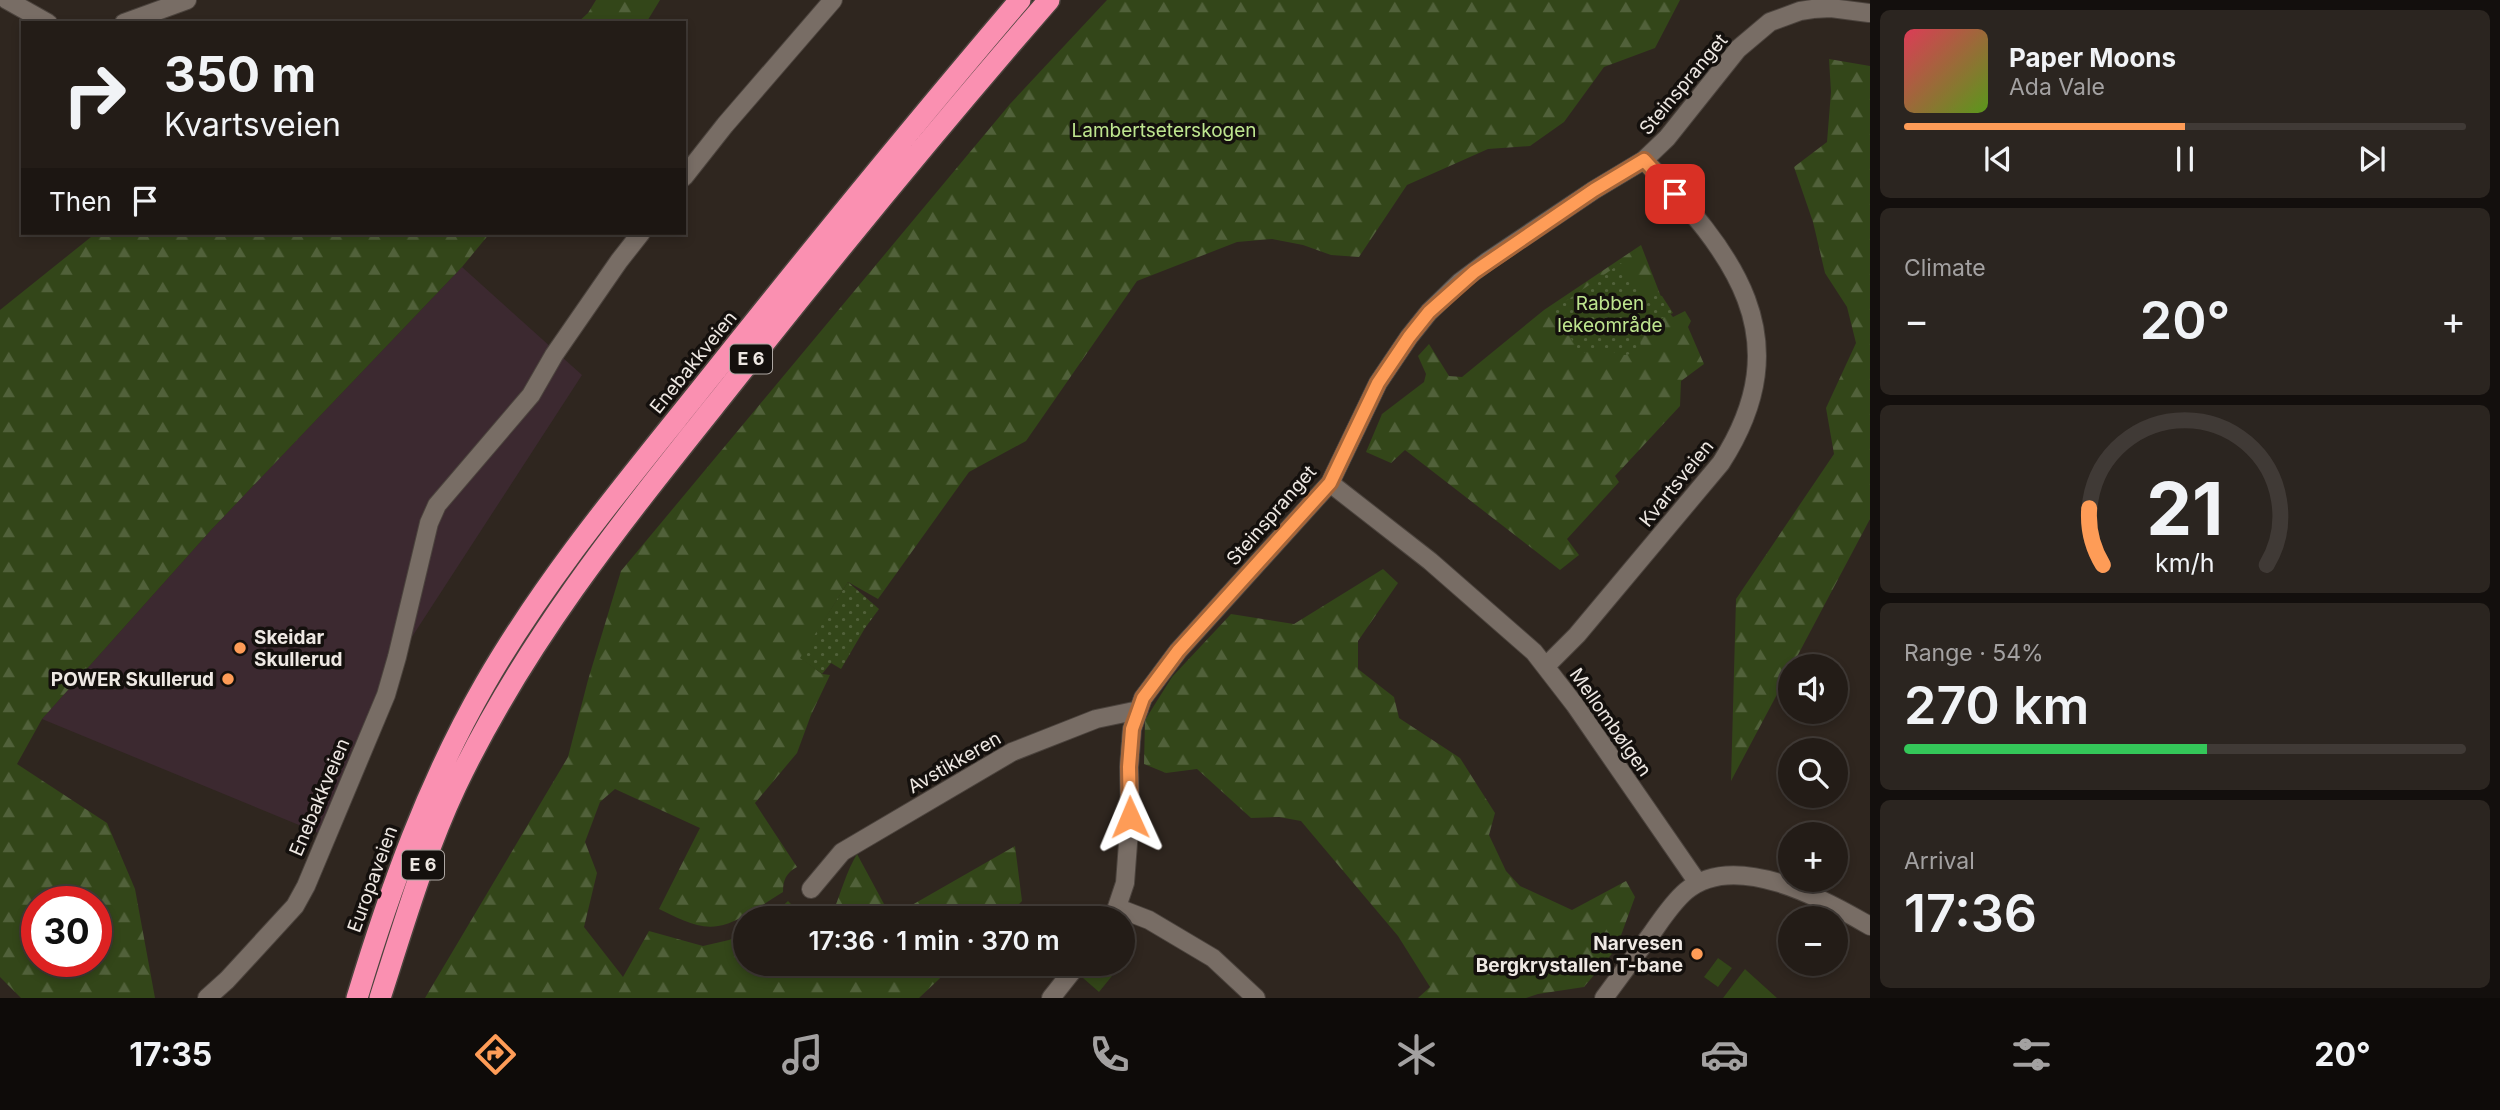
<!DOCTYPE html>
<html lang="en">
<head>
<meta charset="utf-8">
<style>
	:root { --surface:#231c17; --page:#2b2520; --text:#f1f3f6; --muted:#a3a1a1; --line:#403a36; --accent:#fe9c57 }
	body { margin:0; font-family:Inter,sans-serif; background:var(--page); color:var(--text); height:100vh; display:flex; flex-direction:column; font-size:26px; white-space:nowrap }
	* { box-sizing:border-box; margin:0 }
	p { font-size:23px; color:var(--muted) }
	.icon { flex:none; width:38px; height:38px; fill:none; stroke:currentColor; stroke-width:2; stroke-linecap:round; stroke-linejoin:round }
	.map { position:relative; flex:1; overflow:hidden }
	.panel { display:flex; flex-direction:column; gap:10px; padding:10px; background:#130f0d; width:630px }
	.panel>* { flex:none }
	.hud { position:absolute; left:21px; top:21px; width:665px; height:214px; border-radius:0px; box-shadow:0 4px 10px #0003,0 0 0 2px var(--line); background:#231c17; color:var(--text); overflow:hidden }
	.tools { position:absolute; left:1778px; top:654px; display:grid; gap:14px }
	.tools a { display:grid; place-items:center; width:70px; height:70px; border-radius:50%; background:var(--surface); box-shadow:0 4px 10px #0003,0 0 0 2px var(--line); font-size:35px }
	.speed { position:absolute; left:21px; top:886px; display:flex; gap:14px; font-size:35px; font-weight:700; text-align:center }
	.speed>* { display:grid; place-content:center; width:91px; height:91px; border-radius:50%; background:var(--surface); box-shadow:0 4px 10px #0003,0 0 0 2px var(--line); line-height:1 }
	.speed .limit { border:10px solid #d22; background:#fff; color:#111 }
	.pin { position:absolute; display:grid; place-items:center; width:60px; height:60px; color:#fff; margin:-30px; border-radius:14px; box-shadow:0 4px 10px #0006 }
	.me { position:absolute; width:77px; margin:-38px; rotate:359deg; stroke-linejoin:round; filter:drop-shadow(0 0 5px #0008) }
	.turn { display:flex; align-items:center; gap:24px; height:147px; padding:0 28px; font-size:32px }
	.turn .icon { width:91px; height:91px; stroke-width:2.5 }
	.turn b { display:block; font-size:49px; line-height:60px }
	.then { display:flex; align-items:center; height:66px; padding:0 28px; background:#0003; gap:14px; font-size:26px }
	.big { font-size:52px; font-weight:600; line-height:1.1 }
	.panel .widget { flex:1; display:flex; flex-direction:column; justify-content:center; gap:10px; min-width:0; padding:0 24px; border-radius:10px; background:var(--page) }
	.panel .dial { align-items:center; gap:0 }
	.dial svg { height:182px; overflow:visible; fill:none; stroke:var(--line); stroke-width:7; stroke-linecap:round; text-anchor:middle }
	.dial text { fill:var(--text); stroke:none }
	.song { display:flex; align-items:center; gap:21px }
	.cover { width:84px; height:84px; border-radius:10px; background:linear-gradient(135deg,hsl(350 70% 55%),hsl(90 70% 35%)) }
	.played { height:7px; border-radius:4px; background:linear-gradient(90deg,var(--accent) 50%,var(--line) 50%) }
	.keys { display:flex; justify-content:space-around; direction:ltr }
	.heat { display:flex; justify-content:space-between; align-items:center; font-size:38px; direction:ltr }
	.charge { height:10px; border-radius:5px; background:linear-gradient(90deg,#34c759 54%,var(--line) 0) }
	.trip { position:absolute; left:733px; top:906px; width:402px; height:70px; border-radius:35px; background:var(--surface); box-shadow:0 4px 10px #0003,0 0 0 2px var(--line); font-weight:600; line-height:70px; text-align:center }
	.tab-bar { display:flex; height:112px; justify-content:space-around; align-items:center; background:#0e0b09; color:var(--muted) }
	.tab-bar .icon { width:49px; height:49px }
	.tab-bar .selected { color:var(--accent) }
	.tab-bar b { font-size:32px; color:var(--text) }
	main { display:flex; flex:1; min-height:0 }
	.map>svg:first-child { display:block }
	.commercial { fill:#3c2930 }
	.grass { fill:#334619 }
	.forest { fill:url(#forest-firs); fill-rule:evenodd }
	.park { fill:url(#park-dots) }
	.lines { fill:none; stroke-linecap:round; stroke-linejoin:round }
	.minor-casing { stroke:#4b433d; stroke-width:20 }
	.highway-casing { stroke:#4b433d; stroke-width:24 }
	.minor { stroke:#786d65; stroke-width:18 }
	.highway { stroke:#fa90b1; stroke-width:21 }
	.route-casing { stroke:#a56539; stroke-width:18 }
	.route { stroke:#fe9c57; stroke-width:12 }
	.poi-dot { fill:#fe9c57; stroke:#14100d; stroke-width:2.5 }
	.labels { text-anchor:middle; stroke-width:7; stroke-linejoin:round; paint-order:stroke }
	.shield { fill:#14100d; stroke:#ada7a3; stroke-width:2 }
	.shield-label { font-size:18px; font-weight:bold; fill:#eee8e3 }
	.street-label { font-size:19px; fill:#eee8e3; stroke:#14100d }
	.park-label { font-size:19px; fill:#bee58f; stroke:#14100d }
	.poi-label { font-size:19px; font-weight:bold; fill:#eee8e3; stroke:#14100d; text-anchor:end }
</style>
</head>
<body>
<main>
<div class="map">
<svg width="1870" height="998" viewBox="0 0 1870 998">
	<defs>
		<pattern id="forest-firs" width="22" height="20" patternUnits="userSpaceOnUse" patternTransform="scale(1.75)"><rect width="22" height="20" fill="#334619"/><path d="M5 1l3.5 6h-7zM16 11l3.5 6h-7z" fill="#51613a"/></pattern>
		<pattern id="park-dots" width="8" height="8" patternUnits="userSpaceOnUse" patternTransform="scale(1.75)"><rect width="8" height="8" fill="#334619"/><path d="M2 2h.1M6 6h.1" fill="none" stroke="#51613a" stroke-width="1.8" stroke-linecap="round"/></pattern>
	</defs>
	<rect width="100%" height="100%" fill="#2f261f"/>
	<path class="commercial" d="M462,267L582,375L408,643L328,837L42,719L211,530Z"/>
	<path class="grass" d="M1718,958L1732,968L1718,987L1704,977Z
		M1096,964L1112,976L1099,992L1083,978Z
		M1745,969L1746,970L1777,998H1723Z"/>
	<path class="forest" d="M596,0H660L646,23H577L588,13Z
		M1107,0H1680L1655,48L1604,67L1564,122L1530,146L1488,149L1407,185L1359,257L1331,255L1303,245L1272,239L1237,242L1137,281L1026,441L969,472L878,599L848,582L801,658L822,674L830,675L811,715L797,753L755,803L797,867C786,873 783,880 783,892C765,903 738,923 718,926C699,930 676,917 659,909L700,828L615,789L600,802L585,842L597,873L584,927L623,977L649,931L703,946L729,940L745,933L746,964H955L919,998H425L568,757L588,680L621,571L1010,104Z
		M1829,59L1870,66V519L1731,781L1736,599L1834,454L1826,408L1856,343L1847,307L1825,273L1813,222L1794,167L1827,142L1831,92Z
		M96,233H490L462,267L211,530L42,719L17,764L107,823L135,889L155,998H21L0,977V310ZM96,901V961H37V901Z
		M1641,245L1665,307L1673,317L1685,311L1691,321L1688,327L1704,364L1681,381L1680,406L1615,476L1619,482L1567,539L1579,555L1560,570L1405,450L1391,463L1366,452L1382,414L1424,382L1426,374L1418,356L1429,344L1449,376L1462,377L1544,310Z
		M1383,569L1398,583L1358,641V669L1394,697L1399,718L1460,758L1495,813L1489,835L1506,871L1520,886L1572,910L1626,881L1635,897L1616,949L1584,987L1538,994L1526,998H1418L1430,987L1398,936L1301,821L1279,817L1251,818L1197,769L1166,773L1144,764L1145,720L1172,677L1231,614L1294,624Z
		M1015,846L1022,901L1004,919H769L788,901C805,919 810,919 833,912C841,893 846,872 857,854L891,917Z"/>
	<path class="park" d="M1621,263L1639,292L1662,296L1673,313L1643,327L1640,340L1641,348C1621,363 1617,349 1598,348C1593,348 1586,352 1581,354L1553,310Z
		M848,582L879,609L865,628L841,669L831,663L822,674L800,658Z"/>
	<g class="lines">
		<g class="minor-casing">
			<path id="minor" d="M7,0L48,23
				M124,23L187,0
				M684,177L725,125L833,0
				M1330,483L1430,561L1534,652L1575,705L1698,883
				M1546,666L1577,635L1721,463C1802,337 1733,253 1644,160
				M811,889L842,852L1012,752L1096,719L1139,710
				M1118,908L1149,920L1213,958L1256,998
				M1113,919L1125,883L1130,817L1129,767L1132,729L1143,698L1178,651L1330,483L1378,383L1409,337L1429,312L1460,282L1488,261L1594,190L1644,160L1667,138L1738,49L1770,22L1800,11L1813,9L1831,8L1869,13
				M207,998L227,980L295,906L306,886L386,695L397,657L429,523L437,505L531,395L554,355L619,261L641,233
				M1051,998L1078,964
				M1604,998C1620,976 1636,955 1652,933C1662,919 1672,903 1686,891C1735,850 1824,899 1870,926"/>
		</g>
		<g class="highway-casing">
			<path id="highway" d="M357,998C390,889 428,783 485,684C546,578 624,485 700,390C805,258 911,128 1020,0
				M380,998C403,927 424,854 456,786C525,641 624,519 723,395C829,261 937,129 1049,0"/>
		</g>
		<use href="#minor" class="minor"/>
		<use href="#highway" class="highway"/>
	</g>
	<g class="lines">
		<g class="route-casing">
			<path id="route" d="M1130,817L1129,767L1132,729L1143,698L1178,651L1330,483L1378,383L1409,337L1429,312L1474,272L1594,190L1644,160L1675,194"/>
		</g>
		<use href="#route" class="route"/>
	</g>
	<g class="poi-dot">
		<circle cx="240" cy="648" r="7"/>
		<circle cx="228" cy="679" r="7"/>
		<circle cx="1697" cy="954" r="7"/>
	</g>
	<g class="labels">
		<g class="shield">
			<rect x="730" y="344.5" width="42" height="29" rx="5"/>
			<rect x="402" y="850.5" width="42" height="29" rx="5"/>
		</g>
		<g class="shield-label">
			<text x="751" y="365">E 6</text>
			<text x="423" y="871">E 6</text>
		</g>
		<g class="street-label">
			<text transform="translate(1683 84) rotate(-50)" y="7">Steinspranget</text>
			<text transform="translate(693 362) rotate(-51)" y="7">Enebakkveien</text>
			<text transform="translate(1676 483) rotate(-51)" y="7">Kvartsveien</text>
			<text transform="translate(1271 515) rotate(-49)" y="7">Steinspranget</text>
			<text transform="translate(1611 722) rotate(55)" y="7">Mellombølgen</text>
			<text transform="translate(954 762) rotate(-30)" y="7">Avstikkeren</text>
			<text transform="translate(319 797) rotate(-67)" y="7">Enebakkveien</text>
			<text transform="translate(372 879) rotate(-70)" y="7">Europaveien</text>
		</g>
		<g class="park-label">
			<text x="1164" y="137">Lambertseterskogen</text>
			<text x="1610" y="310">Rabben<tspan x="1610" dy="22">lekeområde</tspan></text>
		</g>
		<g class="poi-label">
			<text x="254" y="644" text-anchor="start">Skeidar<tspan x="254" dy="22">Skullerud</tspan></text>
			<text x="214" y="686">POWER Skullerud</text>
			<text x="1683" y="950">Narvesen<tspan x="1683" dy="22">Bergkrystallen T-bane</tspan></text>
		</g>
	</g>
</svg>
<div class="tools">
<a><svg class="icon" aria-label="sound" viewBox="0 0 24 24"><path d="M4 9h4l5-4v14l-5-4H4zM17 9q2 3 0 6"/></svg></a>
<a><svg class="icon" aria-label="search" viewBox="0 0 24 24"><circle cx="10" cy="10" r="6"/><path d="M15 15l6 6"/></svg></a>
<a>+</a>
<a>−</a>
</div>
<div class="speed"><div class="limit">30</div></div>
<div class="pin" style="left:1675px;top:194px;background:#d93025"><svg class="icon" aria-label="arrive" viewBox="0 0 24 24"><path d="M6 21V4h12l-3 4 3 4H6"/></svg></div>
<svg class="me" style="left:1130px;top:817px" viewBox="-20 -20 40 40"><path d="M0-17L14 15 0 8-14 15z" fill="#fe9c57" stroke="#fff" stroke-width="4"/></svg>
<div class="trip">17:36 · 1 min · 370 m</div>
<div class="hud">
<div class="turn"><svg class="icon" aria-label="right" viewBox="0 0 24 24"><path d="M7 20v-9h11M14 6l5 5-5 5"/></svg><div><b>350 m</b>Kvartsveien</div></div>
<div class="then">Then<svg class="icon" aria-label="arrive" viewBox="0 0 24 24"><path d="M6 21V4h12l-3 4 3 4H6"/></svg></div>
</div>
</div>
<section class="panel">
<div class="widget">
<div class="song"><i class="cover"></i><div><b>Paper Moons</b><p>Ada Vale</p></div></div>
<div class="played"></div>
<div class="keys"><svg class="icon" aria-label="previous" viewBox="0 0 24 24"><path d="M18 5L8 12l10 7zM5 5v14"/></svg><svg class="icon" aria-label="pause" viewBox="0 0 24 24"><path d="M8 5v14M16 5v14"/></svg><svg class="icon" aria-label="next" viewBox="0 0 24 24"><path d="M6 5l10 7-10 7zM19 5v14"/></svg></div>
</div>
<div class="widget"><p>Climate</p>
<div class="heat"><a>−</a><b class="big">20°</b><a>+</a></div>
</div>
<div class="widget dial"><svg viewBox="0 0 100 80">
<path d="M14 69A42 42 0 1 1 86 69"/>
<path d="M14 69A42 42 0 0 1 8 44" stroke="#fe9c57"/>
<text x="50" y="56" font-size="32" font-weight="700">21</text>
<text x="50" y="72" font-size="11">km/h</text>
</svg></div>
<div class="widget"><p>Range · 54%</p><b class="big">270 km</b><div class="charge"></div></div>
<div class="widget"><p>Arrival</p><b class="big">17:36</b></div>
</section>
</main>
<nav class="tab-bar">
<b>17:35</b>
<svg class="icon selected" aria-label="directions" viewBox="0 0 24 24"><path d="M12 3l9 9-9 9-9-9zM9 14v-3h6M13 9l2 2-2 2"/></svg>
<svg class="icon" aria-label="music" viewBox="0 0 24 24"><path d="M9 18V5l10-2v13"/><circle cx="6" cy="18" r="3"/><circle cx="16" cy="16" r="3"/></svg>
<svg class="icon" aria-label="phone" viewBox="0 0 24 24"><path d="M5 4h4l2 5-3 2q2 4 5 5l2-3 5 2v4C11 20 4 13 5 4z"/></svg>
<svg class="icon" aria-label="climate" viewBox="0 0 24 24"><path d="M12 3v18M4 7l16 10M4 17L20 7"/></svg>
<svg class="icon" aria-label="car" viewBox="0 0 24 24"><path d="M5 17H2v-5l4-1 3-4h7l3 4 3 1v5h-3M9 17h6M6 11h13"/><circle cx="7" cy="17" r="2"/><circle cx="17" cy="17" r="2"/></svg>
<svg class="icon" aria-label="filters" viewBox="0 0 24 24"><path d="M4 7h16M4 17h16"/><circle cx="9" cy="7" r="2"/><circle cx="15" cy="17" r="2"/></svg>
<b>20°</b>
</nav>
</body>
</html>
